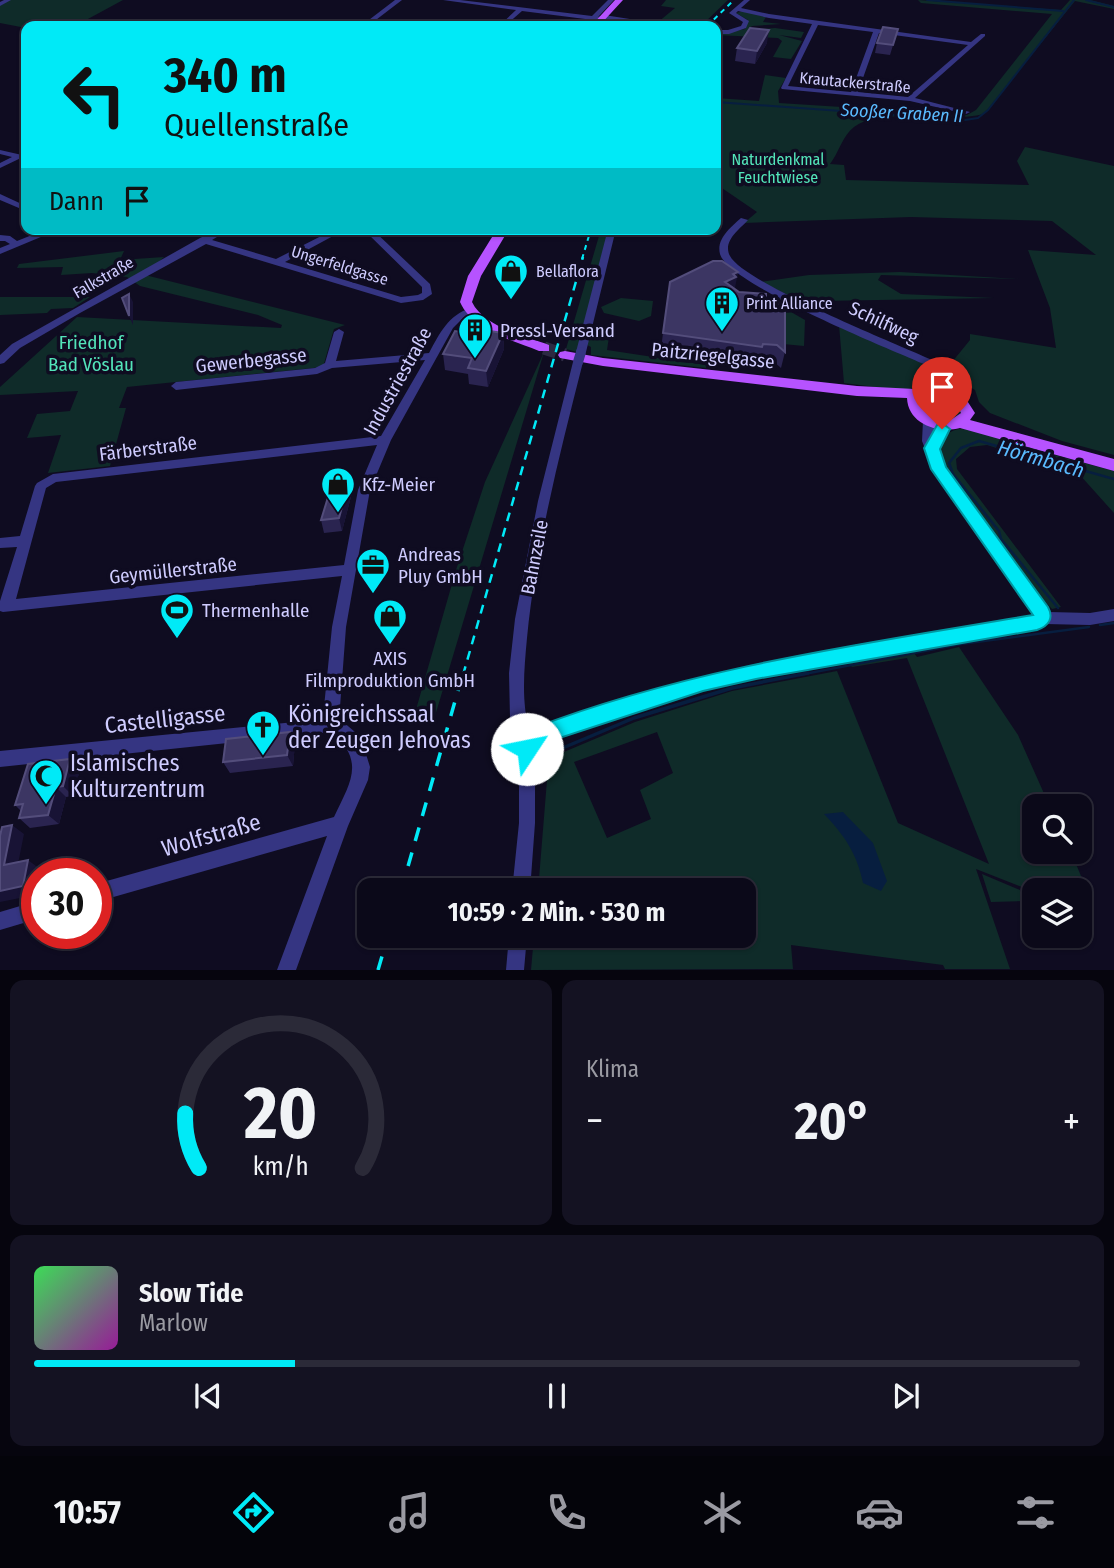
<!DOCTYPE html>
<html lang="de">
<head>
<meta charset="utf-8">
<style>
	:root { --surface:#0b0919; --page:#141222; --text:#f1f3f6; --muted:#9a9aa2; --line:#2b2a38; --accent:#00eaf7 }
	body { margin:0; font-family:"Fira Sans Condensed",sans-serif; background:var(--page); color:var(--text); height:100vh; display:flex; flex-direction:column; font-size:26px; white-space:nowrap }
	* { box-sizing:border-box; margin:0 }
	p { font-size:23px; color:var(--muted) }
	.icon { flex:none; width:38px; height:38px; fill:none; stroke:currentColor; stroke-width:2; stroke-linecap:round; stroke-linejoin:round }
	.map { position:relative; height:970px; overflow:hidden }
	.panel { display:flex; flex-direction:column; gap:10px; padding:10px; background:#06050e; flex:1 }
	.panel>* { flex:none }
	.top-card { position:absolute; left:21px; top:21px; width:700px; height:214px; border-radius:14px; box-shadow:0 2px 5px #0004,0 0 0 2px var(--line); background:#00eaf7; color:#111; overflow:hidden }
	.buttons { position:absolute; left:1022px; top:794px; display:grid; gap:14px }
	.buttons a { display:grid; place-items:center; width:70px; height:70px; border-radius:14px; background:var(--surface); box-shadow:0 2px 5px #0004,0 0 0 2px var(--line); font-size:35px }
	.speed { position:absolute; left:21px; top:858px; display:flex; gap:14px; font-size:35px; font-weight:700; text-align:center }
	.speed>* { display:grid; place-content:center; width:91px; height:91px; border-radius:50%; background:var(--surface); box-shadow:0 2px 5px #0004,0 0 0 2px var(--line); line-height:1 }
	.speed .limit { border:10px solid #d22; background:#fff; color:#111 }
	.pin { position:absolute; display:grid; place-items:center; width:60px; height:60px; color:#fff; margin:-72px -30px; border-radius:50% 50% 50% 0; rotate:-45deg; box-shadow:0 0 7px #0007 }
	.pin .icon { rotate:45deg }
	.me { position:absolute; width:77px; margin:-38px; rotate:56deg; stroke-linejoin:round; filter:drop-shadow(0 0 5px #0008) }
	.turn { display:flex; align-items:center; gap:24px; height:147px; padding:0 28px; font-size:32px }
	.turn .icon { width:91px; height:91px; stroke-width:2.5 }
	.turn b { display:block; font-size:49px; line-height:60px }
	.then { display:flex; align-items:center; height:66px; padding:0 28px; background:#0003; gap:14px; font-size:26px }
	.big { font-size:52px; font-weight:700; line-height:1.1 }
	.panel .tile { flex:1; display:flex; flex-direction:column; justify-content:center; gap:10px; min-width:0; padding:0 24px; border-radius:14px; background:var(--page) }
	.panel .dial { align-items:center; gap:0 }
	.dial svg { height:182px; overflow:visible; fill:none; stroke:var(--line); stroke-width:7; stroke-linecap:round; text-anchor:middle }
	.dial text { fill:var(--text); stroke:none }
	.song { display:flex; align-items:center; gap:21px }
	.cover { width:84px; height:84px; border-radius:10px; background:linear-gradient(135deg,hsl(130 70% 55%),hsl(300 70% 35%)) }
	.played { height:7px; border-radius:4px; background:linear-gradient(90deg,var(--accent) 25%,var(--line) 25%) }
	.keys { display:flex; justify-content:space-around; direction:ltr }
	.heat { display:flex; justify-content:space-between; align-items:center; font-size:38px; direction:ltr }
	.panel .tiles { flex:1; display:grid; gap:10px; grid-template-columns:1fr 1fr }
	.tile:last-child { grid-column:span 2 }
	.trip { position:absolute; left:357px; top:878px; width:399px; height:70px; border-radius:14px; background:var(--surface); box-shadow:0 2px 5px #0004,0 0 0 2px var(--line); font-weight:700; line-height:70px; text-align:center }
	.menu { display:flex; height:112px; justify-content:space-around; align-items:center; background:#04040a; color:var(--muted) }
	.menu .icon { width:49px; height:49px }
	.menu .active { color:var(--accent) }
	.menu b { font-size:32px; color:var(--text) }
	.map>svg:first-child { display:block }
	.green { fill:#0f2b29; fill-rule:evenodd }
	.water { fill:#071e3f }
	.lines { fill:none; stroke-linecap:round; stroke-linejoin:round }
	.stream-far2 { stroke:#071e3f; stroke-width:2 }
	.stream-far1 { stroke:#071e3f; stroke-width:2.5 }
	.stream { stroke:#071e3f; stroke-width:3.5 }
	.major-tunnel { stroke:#2c2942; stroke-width:13; stroke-dasharray:13 7; stroke-linecap:butt }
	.minor { fill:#353582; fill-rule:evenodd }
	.major { fill:#b653ff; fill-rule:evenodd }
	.rail-far2 { stroke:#00eaf7; stroke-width:2; stroke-dasharray:5 4.5; stroke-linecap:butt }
	.rail-far1 { stroke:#00eaf7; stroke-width:2.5; stroke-dasharray:9 7; stroke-linecap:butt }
	.rail { stroke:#00eaf7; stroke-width:3.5; stroke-dasharray:14 12; stroke-linecap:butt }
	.minor-bridge { stroke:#353582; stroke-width:10 }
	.wall { fill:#2a2450 }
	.shaded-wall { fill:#181335 }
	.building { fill:#3c3663; stroke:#534d7b; stroke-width:2 }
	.route { fill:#00eaf7; stroke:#0098a1; stroke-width:2 }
	.labels { text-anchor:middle; stroke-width:7; stroke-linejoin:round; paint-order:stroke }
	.far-street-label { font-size:16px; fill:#cfccff; stroke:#0f0c21 }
	.far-park-label { font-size:16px; fill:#53e4b9; stroke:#0f0c21 }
	.far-poi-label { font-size:16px; fill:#cfccff; stroke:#0f0c21; text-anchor:start }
	.far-water-label { font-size:18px; font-style:italic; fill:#5abbff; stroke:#0f0c21 }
	.street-label { font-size:19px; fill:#cfccff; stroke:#0f0c21 }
	.poi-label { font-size:19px; fill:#cfccff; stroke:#0f0c21; text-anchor:start }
	.park-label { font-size:19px; fill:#53e4b9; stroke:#0f0c21 }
	.water-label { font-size:21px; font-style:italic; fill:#5abbff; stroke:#0f0c21 }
	.near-poi-label { font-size:23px; fill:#cfccff; stroke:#0f0c21; text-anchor:start }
	.near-street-label { font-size:23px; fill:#cfccff; stroke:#0f0c21 }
</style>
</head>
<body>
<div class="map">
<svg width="1114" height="970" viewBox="0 0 1114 970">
	<rect width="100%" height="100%" fill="#0f0c21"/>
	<path class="green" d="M6,0H123L75,26L26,28L0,23V3Z
		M666,0H728L701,26L657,23L675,8L661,6Z
		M918,0L1061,10L1070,0H1090L1114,6V9L1075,1L984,114C947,124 882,106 854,127C843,135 838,154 830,164L844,165L846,180L1029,185L1017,161L1025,147L1114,166V455L1062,441L990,413L979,402L975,390L946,373L948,367L970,340V334L1056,348L1050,308L1028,250L1096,255L1052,221L911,217L744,223L757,212L716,184V98L759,101L765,75L786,78L778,91L779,103L967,115L976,110L1052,14L921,3Z
		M743,11L766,17L763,22L781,24L752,26L748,30L775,28L804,32L801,38L779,35L802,41L791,59L773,57L782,41L778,38L716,35L745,29L748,20L736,13Z
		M601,229H609L577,352L566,349Z
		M124,251L120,260L164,257L145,275L345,325L334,329L323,367L127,387L119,408H126L110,466L48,473L61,435L27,438L37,414L70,411L78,391L0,395V387L77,317L281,328L282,325L258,315L140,286L127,277L92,273L61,275L63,267L17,268L19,264Z
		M900,272L1019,279L881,275L878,280L901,294L994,298L821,301L811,306L761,282L809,275Z
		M773,294L920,359L932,372L933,385L916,386L906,391L844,383L839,325L771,296Z
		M0,297H90L73,308L51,309L47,313L0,315Z
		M621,298L653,301L651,316L639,321L604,313L601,307Z
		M791,312L805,320L804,346L783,344V313Z
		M589,335L609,337L607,350L706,365V368L591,355V347L587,345Z
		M544,352L435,716L413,720L456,570L485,482Z
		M935,393L954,400L961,412C952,426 934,419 922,412L919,398Z
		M965,428L980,430L1043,452L1114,471V513L1079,474L987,445L970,447L956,459L957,469L1061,607L1052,609L1035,591L943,465C937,442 941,431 965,428Z
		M959,647L1018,735L1050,807H1034V852H1071L1086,888L1080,893V891H1034V896L1032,891L976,869L1010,969H945L943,965L791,945L793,969L531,970L534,936H744V891H538L548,768L545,760L635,722L732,691L837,671L898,823L989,864L907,658L852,667L847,661L911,649L917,657ZM657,732L673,773L640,790L651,819L607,838L574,762Z
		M982,874L1020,890L1024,901L991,902Z"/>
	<path class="water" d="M843,812L873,843L887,881L881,891L863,883C857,854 845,836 824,814Z"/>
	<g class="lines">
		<path class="stream-far2" d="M927,0L1063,11
			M1086,0L1114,7
			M716,102L965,120L978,118L988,110L1074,0"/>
		<path class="stream-far1" d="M1058,608L1001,539L999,531L953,474L949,463L961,448L979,441L1114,479
			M1100,625L1114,623
			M799,675L961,644L1089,627"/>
		<path class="stream" d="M546,755L634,718L732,688L808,673"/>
		<path class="major-tunnel" d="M544,348L565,355"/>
		<path class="minor" d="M4,0H11L0,6V2Z
			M395,0H402L368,26H361Z
			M443,0H460L592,16L608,0H614L598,17L604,15L675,26H660L604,19L601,21L522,11L505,26H499L516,10Z
			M744,0H750L741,8L769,14L971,42L981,34H985V36L915,98L970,112L966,114L910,101L782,89L781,88L812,24L769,18L738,11L736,13L749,21L746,28L729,34H716V30H728L741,26L743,22L729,13ZM818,25L873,32L851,92L788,86ZM879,33L968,45L908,97L858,92Z
			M0,150L22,155L23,157L0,168V163L12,157L0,154Z
			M0,194L26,206V211L0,200Z
			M741,218L748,220C740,229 722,241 730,256C744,283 897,344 932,360L947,378L943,393H935L934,390L936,378L924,364C890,349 728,284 720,254C716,239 731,227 741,218Z
			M47,229H60L0,254V248L10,244L5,241H0V235L10,236L17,241Z
			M219,229H230L212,240L276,259L335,229H346L285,262L401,297L418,295L422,293V287L363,229H372L430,284L432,294L423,300L401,303L206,244L80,313L20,348L4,363L0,364V355L12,344L200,238Z
			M608,229H616L586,352L581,355L576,352Z
			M471,308L476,311L464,317L453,328L391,440L370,490L346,627L340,707L342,721L355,732L366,754L370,767L368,780L348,826L296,970H277L327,836L96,902V884L334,817C350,783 366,762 332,732L0,767V751L326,719L324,707L332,627L342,576L3,612L0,611V601L17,547L0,548V538L20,536L35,486L37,483L53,474L381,436L425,360L332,368L317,374L176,390L171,386L176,382L315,368L325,363L334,332L339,329L344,332L336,361L429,353C440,333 448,315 471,308ZM377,445L358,490L344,565L16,599L46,488L56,482Z
			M578,359L583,362C560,453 536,545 527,638C524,670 521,703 530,733L538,729L639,695L756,664L1035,615L933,469L922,441L923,421L929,417L935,421L934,434L942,422H950L952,425L937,450L944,468L1049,612L1090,613L1114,609V621L1090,625L1045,624L1037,628L756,676L639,709L543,742L535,751V823L530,891H512L519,823V749L510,718L509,673L515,619L538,501L573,362Z
			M37,901V919L0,930V912Z
			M509,936H527L524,970H506Z"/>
		<path class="major" d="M615,0H623L599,26H591Z
			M497,229H509L481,276L472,302C484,327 525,336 549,345V351H539C512,340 473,331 460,302L468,276Z
			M565,351L603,358L857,386L915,389L938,386L964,396L975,413L970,420L1114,459V471L960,428C938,434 908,424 907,398L857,396L603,366L560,358L558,355L560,352ZM932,395C944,396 956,400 961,413L952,419L931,416L922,406L921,399Z"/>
		<path class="rail-far2" d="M707,26L734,0
			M582,259L591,229"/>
		<path class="rail-far1" d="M463,675L583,257"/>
		<path class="rail" d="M401,891L463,673
			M378,970L388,936"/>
		<path class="minor-bridge" d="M578,362L581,352"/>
	</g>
	<path class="wall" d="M898,29L890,55L875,53L877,43Z
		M767,43L755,64L735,61L737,48Z
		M738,272L734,288L739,292L766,298L785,352L781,368L773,361L759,360L758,363L661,349L663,333Z
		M468,333H503L504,349L488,387L469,384L468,374L445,370L443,354Z
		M350,477L353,489L342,531L324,533L321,520Z
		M290,732L295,743L293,766L230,773L223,762Z
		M80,769L73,796L66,797L59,824L30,828L19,818L21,811L15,805Z"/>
	<path class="shaded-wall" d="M769,30L767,43L755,64L757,51Z
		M738,272L735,288L734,289L725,282L733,274Z
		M129,294L133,302V325L129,316Z
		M503,333L504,349L488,387L486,371Z
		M350,477L353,489L342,531L339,518Z
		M290,732L295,743L293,766L287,755Z
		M70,759L80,769L73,796L63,786Z
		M56,787L66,797L59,824L48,815Z
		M12,825L24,834L16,874L4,865Z
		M28,860L40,869L39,873H37V887L35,895L0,902V891Z"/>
	<path class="building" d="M883,27L898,29L893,45L877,43Z
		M750,28L769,30L757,51L737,48Z
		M713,261H722L738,272L733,274L736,277L725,282L739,292L766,294V298L785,300V352L777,345L763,344L762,347L663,333L670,282Z
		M129,294V316L122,298Z
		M470,328L503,333L486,371L468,368L472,358L443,354L455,331L468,333Z
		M350,477L339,518L321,520L334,478Z
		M290,732L287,755L223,762L226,739Z
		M70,759L63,786L56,787L48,815L19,818L23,804L15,805L28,764Z
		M12,825L4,865L28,860L23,886L0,891V836L2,827Z"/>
	<path class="route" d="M942,423L950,429L940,449L946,467L1048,607C1054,618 1049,626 1037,630L756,679L703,691L544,743L534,756L527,759L519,756L516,749L531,729C692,667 863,644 1033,615L931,469L924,448L937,425Z"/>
	<defs>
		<g id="shop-pin" transform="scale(1.75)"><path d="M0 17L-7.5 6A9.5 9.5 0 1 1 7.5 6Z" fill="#00eaf7" stroke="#0f0c21"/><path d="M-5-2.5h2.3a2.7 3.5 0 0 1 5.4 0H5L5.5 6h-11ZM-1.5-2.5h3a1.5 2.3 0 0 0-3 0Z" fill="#111"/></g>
		<g id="building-pin" transform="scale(1.75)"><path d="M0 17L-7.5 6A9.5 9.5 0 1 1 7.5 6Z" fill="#00eaf7" stroke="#0f0c21"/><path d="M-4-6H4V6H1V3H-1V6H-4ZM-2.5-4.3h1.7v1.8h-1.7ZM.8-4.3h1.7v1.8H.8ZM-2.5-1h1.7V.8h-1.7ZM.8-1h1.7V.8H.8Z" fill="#111"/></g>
		<g id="office-pin" transform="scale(1.75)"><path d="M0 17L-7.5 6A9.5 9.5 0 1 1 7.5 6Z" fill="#00eaf7" stroke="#0f0c21"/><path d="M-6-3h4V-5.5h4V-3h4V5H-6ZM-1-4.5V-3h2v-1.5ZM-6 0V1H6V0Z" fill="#111"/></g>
		<g id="stadium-pin" transform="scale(1.75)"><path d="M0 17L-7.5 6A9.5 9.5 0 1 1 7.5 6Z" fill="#00eaf7" stroke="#0f0c21"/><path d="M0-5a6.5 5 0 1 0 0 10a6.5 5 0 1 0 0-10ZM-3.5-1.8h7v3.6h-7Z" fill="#111"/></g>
		<g id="church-pin" transform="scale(1.75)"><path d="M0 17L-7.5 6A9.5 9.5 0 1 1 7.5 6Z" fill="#00eaf7" stroke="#0f0c21"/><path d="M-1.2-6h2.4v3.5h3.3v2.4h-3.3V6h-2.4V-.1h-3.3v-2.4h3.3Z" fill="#111"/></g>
		<g id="mosque-pin" transform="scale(1.75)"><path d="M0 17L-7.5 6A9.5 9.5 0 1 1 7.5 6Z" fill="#00eaf7" stroke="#0f0c21"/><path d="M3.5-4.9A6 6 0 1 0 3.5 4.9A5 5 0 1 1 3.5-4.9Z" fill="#111"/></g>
	</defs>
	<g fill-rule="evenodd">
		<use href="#shop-pin" x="511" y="271"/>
		<use href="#building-pin" x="722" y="303"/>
		<use href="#building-pin" x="475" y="330"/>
		<use href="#shop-pin" x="338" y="484"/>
		<use href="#office-pin" x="373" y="565"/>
		<use href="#stadium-pin" x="177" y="610"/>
		<use href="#shop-pin" x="390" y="616"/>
		<use href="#church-pin" x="263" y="727"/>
		<use href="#mosque-pin" x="46" y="776"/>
	</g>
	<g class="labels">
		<g class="far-street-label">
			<text transform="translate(855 82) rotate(5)" y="6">Krautackerstraße</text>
			<text transform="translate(340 265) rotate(17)" y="6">Ungerfeldgasse</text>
			<text transform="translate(103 277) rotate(-30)" y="6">Falkstraße</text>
		</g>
		<g class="far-park-label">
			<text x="778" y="165">Naturdenkmal<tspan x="778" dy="18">Feuchtwiese</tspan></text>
		</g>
		<g class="far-poi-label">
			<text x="536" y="277">Bellaflora</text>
			<text x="746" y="309">Print Alliance</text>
		</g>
		<g class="far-water-label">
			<text transform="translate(902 113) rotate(3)" y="6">Sooßer Graben II</text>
		</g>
		<g class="street-label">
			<text transform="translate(884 322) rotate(25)" y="7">Schilfweg</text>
			<text transform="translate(713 355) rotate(6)" y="7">Paitzriegelgasse</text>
			<text transform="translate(251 360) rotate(-6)" y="7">Gewerbegasse</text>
			<text transform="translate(397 381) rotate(-61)" y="7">Industriestraße</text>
			<text transform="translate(148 448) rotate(-7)" y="7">Färberstraße</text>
			<text transform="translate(534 557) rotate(-79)" y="7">Bahnzeile</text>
			<text transform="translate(173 570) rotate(-6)" y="7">Geymüllerstraße</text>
		</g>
		<g class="poi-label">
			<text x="500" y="337">Pressl-Versand</text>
			<text x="362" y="491">Kfz-Meier</text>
			<text x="398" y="561">Andreas<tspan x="398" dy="22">Pluy GmbH</tspan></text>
			<text x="202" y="617">Thermenhalle</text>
			<text x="390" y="665" text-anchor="middle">AXIS<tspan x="390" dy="22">Filmproduktion GmbH</tspan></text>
		</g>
		<g class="park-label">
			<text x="91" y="349">Friedhof<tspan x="91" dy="22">Bad Vöslau</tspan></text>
		</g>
		<g class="water-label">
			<text transform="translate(1041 459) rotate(16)" y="7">Hörmbach</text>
		</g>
		<g class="near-poi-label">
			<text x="288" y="722">Königreichssaal<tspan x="288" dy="26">der Zeugen Jehovas</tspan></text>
			<text x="70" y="771">Islamisches<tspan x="70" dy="26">Kulturzentrum</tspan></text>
		</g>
		<g class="near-street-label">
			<text transform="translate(165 719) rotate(-6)" y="8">Castelligasse</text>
			<text transform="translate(211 835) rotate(-16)" y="8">Wolfstraße</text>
		</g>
	</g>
</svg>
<div class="buttons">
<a><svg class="icon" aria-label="search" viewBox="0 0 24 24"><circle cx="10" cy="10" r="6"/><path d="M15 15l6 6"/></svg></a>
<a><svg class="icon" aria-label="layers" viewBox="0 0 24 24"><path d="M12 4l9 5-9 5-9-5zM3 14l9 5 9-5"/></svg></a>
</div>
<div class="speed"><div class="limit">30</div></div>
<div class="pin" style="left:942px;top:429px;background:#d93025"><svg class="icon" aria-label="arrive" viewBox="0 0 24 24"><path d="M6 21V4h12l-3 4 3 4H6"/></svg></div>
<svg class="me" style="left:527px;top:749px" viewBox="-20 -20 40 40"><circle r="19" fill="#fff"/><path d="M0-13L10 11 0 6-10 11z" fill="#00eaf7"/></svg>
<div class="trip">10:59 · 2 Min. · 530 m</div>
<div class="top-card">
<div class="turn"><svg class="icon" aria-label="left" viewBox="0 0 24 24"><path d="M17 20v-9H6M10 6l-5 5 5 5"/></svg><div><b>340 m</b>Quellenstraße</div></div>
<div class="then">Dann<svg class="icon" aria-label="arrive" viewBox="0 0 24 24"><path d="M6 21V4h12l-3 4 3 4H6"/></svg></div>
</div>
</div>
<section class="panel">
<div class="tiles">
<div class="tile dial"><svg viewBox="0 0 100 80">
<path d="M14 69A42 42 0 1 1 86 69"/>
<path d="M14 69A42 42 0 0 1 8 45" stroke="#00eaf7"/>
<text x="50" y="56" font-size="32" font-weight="700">20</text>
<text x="50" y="72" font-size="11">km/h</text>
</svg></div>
<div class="tile"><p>Klima</p>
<div class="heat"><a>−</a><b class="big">20°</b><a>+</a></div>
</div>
<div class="tile">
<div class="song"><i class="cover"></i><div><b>Slow Tide</b><p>Marlow</p></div></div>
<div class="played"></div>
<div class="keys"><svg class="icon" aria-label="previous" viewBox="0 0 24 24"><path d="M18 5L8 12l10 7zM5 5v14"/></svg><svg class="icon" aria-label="pause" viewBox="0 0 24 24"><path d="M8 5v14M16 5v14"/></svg><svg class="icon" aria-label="next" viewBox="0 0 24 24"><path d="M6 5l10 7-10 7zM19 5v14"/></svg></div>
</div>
</div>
</section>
<nav class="menu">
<b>10:57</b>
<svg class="icon active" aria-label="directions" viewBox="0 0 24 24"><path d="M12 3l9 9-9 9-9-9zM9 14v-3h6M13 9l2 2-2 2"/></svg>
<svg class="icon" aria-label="music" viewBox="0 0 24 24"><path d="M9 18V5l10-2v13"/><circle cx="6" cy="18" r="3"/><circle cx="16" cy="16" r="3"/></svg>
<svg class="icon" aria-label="phone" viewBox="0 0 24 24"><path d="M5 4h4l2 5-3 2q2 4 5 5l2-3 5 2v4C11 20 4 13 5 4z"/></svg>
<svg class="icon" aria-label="climate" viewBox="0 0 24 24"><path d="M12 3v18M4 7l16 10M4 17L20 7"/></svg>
<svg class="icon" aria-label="car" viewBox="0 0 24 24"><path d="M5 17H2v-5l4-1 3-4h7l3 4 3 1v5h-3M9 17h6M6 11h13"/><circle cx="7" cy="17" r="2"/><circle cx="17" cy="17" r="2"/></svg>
<svg class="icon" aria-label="filters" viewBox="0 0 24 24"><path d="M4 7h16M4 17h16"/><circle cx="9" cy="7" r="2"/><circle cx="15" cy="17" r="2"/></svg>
</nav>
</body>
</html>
